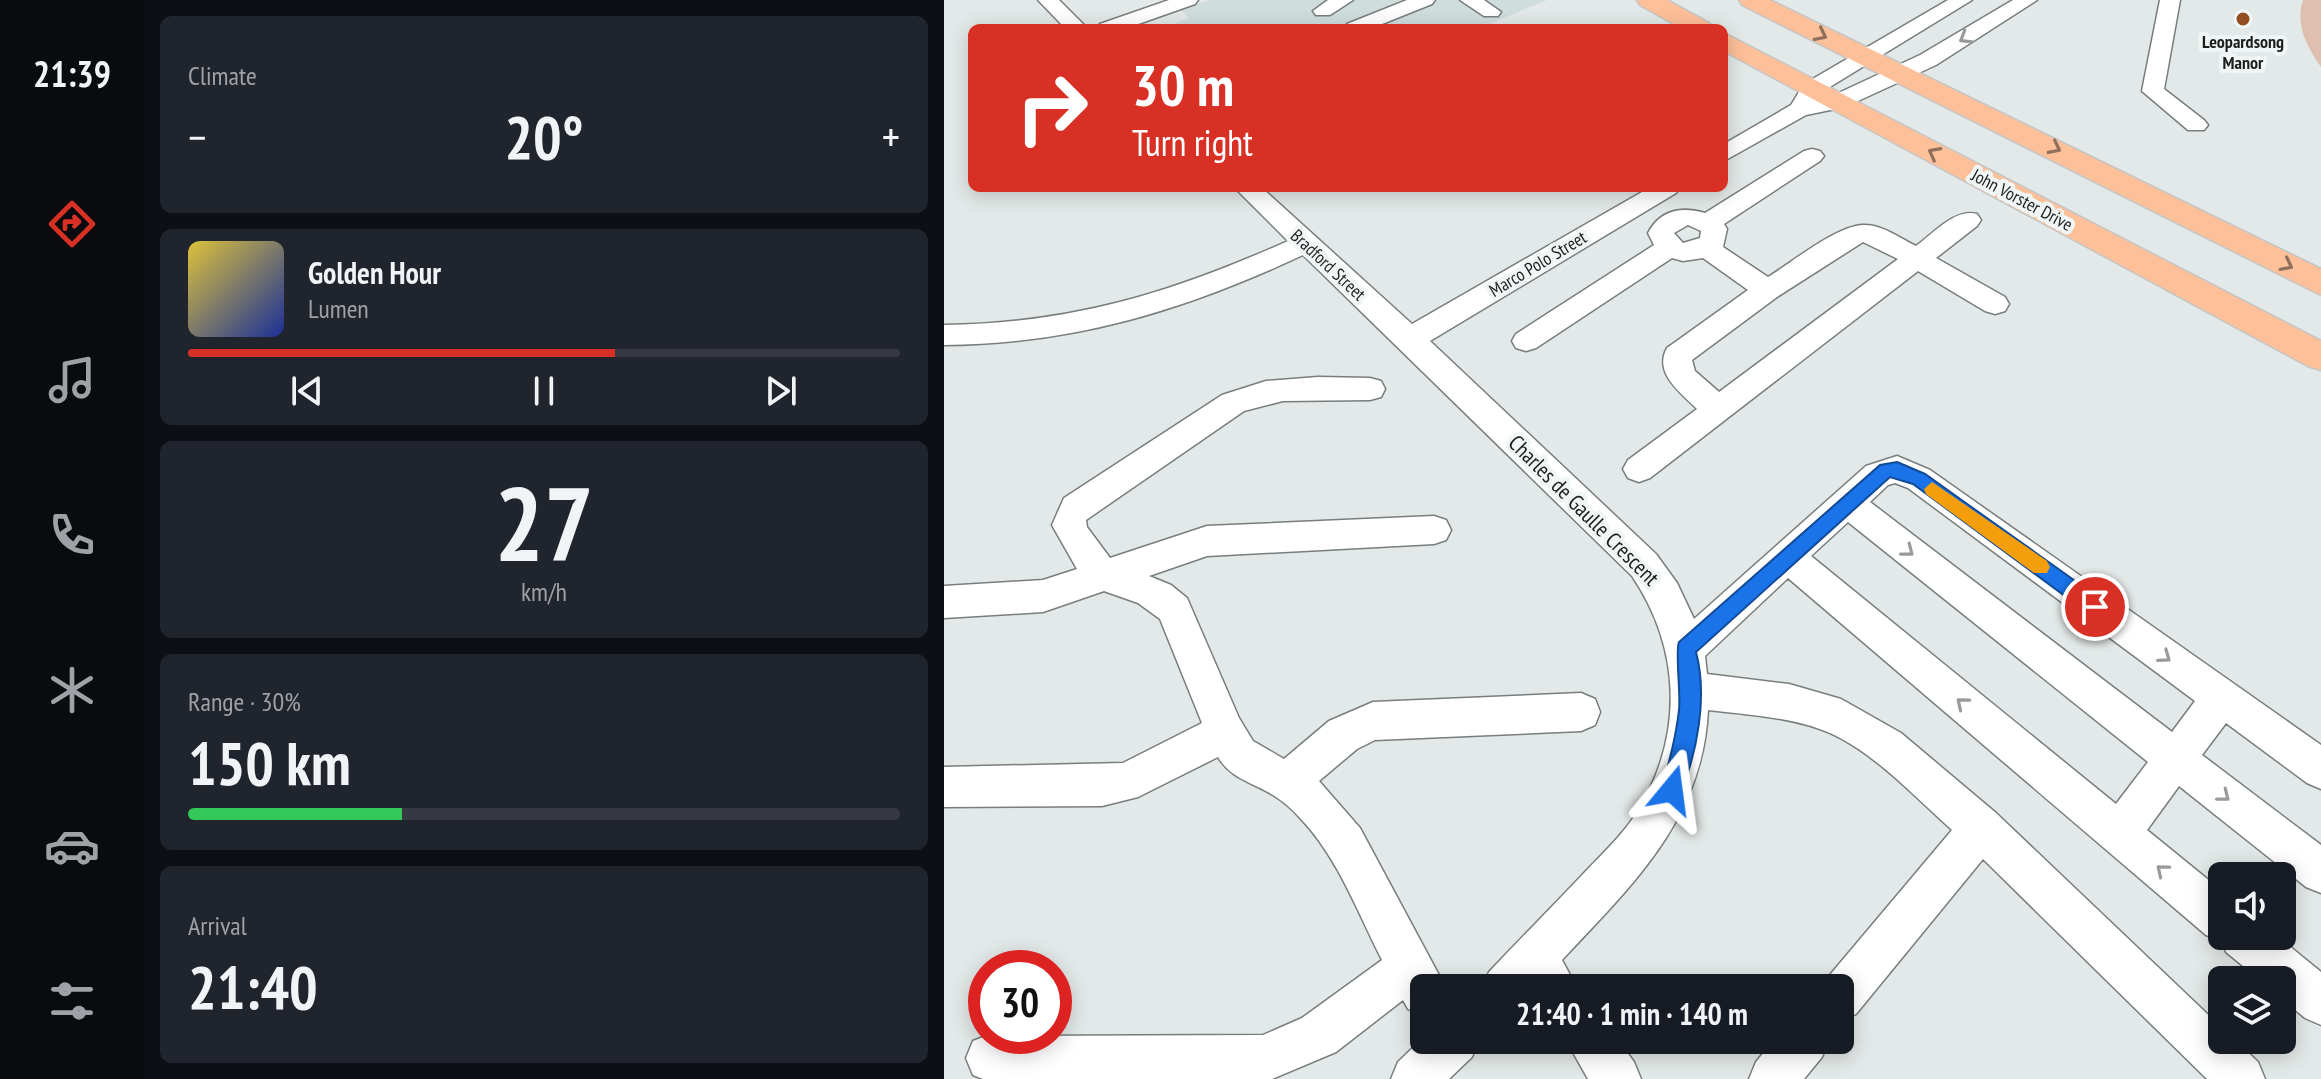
<!DOCTYPE html>
<html lang="en">
<head>
<meta charset="utf-8">
<style>
	:root { --surface:#171b24; --page:#20242c; --text:#f1f3f6; --muted:#9ea1a6; --line:#363941; --accent:#d93025 }
	body { margin:0; font-family:"PT Sans Narrow",sans-serif; background:var(--page); color:var(--text); height:100vh; display:flex; flex-direction:column; font-size:30px; white-space:nowrap }
	* { box-sizing:border-box; margin:0 }
	p { font-size:26px; color:var(--muted) }
	.icon { flex:none; width:44px; height:44px; fill:none; stroke:currentColor; stroke-width:2; stroke-linecap:round; stroke-linejoin:round }
	.map { position:relative; flex:1; overflow:hidden }
	.side { display:flex; flex-direction:column; gap:16px; padding:16px; background:#0d0f14; width:800px }
	.side>* { flex:none }
	.banner { position:absolute; left:24px; top:24px; width:760px; height:168px; border-radius:12px; box-shadow:0 4px 20px #0003; background:#d93025; color:#fff; overflow:hidden }
	.controls { position:absolute; left:1264px; top:862px; display:grid; gap:16px }
	.controls a { display:grid; place-items:center; width:88px; height:88px; border-radius:12px; background:var(--surface); box-shadow:0 4px 20px #0003; font-size:40px }
	.speed { position:absolute; left:24px; top:950px; display:flex; gap:16px; font-size:40px; font-weight:700; text-align:center }
	.speed>* { display:grid; place-content:center; width:104px; height:104px; border-radius:50%; background:var(--surface); box-shadow:0 4px 20px #0003; line-height:1 }
	.speed .limit { border:12px solid #d22; background:#fff; color:#111 }
	.pin { position:absolute; display:grid; place-items:center; width:68px; height:68px; color:#fff; margin:-34px; border:4px solid #fff; border-radius:50%; box-shadow:0 2px 8px #0007 }
	.me { position:absolute; width:88px; margin:-44px; rotate:16deg; stroke-linejoin:round; filter:drop-shadow(0 0 6px #0008) }
	.turn { display:flex; align-items:center; gap:28px; height:168px; padding:0 32px; font-size:36px }
	.turn .icon { width:104px; height:104px; stroke-width:2.5 }
	.turn b { display:block; font-size:56px; line-height:68px }
	.big { font-size:60px; font-weight:700; line-height:1.1 }
	.side .tile { flex:1; display:flex; flex-direction:column; justify-content:center; gap:12px; min-width:0; padding:0 28px; border-radius:12px; background:var(--page) }
	.side .dial { align-items:center; gap:0 }
	.dial b { font-size:104px; line-height:1 }
	.song { display:flex; align-items:center; gap:24px }
	.cover { width:96px; height:96px; border-radius:12px; background:linear-gradient(135deg,hsl(50 70% 55%),hsl(230 70% 35%)) }
	.played { height:8px; border-radius:4px; background:linear-gradient(90deg,var(--accent) 60%,var(--line) 60%) }
	.keys { display:flex; justify-content:space-around; direction:ltr }
	.heat { display:flex; justify-content:space-between; align-items:center; font-size:44px; direction:ltr }
	.charge { height:12px; border-radius:6px; background:linear-gradient(90deg,#34c759 30%,var(--line) 0) }
	.trip { position:absolute; left:466px; top:974px; width:444px; height:80px; border-radius:12px; background:var(--surface); box-shadow:0 4px 20px #0003; font-weight:700; line-height:80px; text-align:center }
	main { display:flex; flex:1; min-height:0 }
	.dock { display:flex; flex-direction:column; width:144px; justify-content:space-around; align-items:center; background:#090b0e; color:var(--muted) }
	.dock .icon { width:56px; height:56px }
	.dock .active { color:var(--accent) }
	.dock b { font-size:36px; color:var(--text) }
	.map>svg:first-child { display:block }
	.built { fill:#cfdedd }
	.green { fill:#dfc0ae }
	.lines { fill:none; stroke-linecap:round; stroke-linejoin:round }
	.minor-casing { stroke:#787d7d; stroke-width:3 }
	.major-casing { stroke:#c4c5c5; stroke-width:3 }
	.minor { fill:#fff; fill-rule:evenodd }
	.major { fill:#fec099; fill-rule:evenodd }
	.oneway { stroke:#8e705c }
	.oneway2 { stroke:#999a9a }
	.route { fill:#1a73e8; stroke:#114b97; stroke-width:2 }
	.slow { fill:#f59e0b }
	.poi-dot { fill:#924e21; stroke:#f0f6f6; stroke-width:3 }
	.labels { text-anchor:middle; stroke-width:8; stroke-linejoin:round; paint-order:stroke }
	.far-poi-label { font-size:18px; font-weight:bold; fill:#1d1f1f; stroke:#f0f6f6 }
	.far-street-label { font-size:18px; fill:#1d1f1f; stroke:#f0f6f6 }
	.street-label { font-size:22px; fill:#1d1f1f; stroke:#f0f6f6 }
</style>
</head>
<body>
<main>
<nav class="dock">
<b>21:39</b>
<svg class="icon active" aria-label="directions" viewBox="0 0 24 24"><path d="M12 3l9 9-9 9-9-9zM9 14v-3h6M13 9l2 2-2 2"/></svg>
<svg class="icon" aria-label="music" viewBox="0 0 24 24"><path d="M9 18V5l10-2v13"/><circle cx="6" cy="18" r="3"/><circle cx="16" cy="16" r="3"/></svg>
<svg class="icon" aria-label="phone" viewBox="0 0 24 24"><path d="M5 4h4l2 5-3 2q2 4 5 5l2-3 5 2v4C11 20 4 13 5 4z"/></svg>
<svg class="icon" aria-label="climate" viewBox="0 0 24 24"><path d="M12 3v18M4 7l16 10M4 17L20 7"/></svg>
<svg class="icon" aria-label="car" viewBox="0 0 24 24"><path d="M5 17H2v-5l4-1 3-4h7l3 4 3 1v5h-3M9 17h6M6 11h13"/><circle cx="7" cy="17" r="2"/><circle cx="17" cy="17" r="2"/></svg>
<svg class="icon" aria-label="filters" viewBox="0 0 24 24"><path d="M4 7h16M4 17h16"/><circle cx="9" cy="7" r="2"/><circle cx="15" cy="17" r="2"/></svg>
</nav>
<section class="side">
<div class="tile"><p>Climate</p>
<div class="heat"><a>−</a><b class="big">20°</b><a>+</a></div>
</div>
<div class="tile">
<div class="song"><i class="cover"></i><div><b>Golden Hour</b><p>Lumen</p></div></div>
<div class="played"></div>
<div class="keys"><svg class="icon" aria-label="previous" viewBox="0 0 24 24"><path d="M18 5L8 12l10 7zM5 5v14"/></svg><svg class="icon" aria-label="pause" viewBox="0 0 24 24"><path d="M8 5v14M16 5v14"/></svg><svg class="icon" aria-label="next" viewBox="0 0 24 24"><path d="M6 5l10 7-10 7zM19 5v14"/></svg></div>
</div>
<div class="tile dial"><b>27</b><p>km/h</p></div>
<div class="tile"><p>Range · 30%</p><b class="big">150 km</b><div class="charge"></div></div>
<div class="tile"><p>Arrival</p><b class="big">21:40</b></div>
</section>
<div class="map">
<svg width="1377" height="1079" viewBox="0 0 1377 1079">
	<rect width="100%" height="100%" fill="#e3e9e8"/>
	<path class="built" d="M265,0H603L536,28H219L245,18L237,10Z"/>
	<path class="green" d="M1359,0H1377V67C1363,47 1351,25 1359,0Z"/>
	<g class="lines">
		<g class="minor-casing">
			<path id="minor" d="M94,0H115L143,28H121Z
				M225,0H254L251,4L183,28H153L156,24Z
				M384,0H409L386,15H372L369,11Z
				M463,0H491L488,4L428,28H400L403,24Z
				M516,0H540L557,12L554,16H540Z
				M1004,0H1028L876,93L873,99L886,97L976,55L1069,0H1093L992,65L901,107L862,115L780,161V144L847,105L860,84Z
				M1216,0H1236L1220,89L1260,120L1264,125L1260,130H1244L1198,91Z
				M868,149L876,151L880,156L876,161L780,224L783,229L779,247L824,277C847,263 892,226 919,225C937,224 956,238 972,246C989,234 1011,208 1033,214L1037,220L1033,226L992,258L1061,297L1065,304L1061,311L1051,314L1041,311L974,271L706,478L695,482L684,478L679,469L684,460L753,409C737,393 709,373 723,348L804,290L759,258L739,261L728,258L592,348L582,351L572,348L568,341L572,334L710,245L704,233C716,210 737,206 761,213L860,151ZM744,225L757,231L756,238L739,243L730,233ZM919,242L954,259L775,392L751,371L748,360L833,297Z
				M291,188H318L468,324L705,188H735L732,193L486,341L712,554L733,583L750,619L922,466L953,456L986,470L1377,745V789L1363,783L1282,723L1258,755L1377,845V893L1362,887L1235,786L1203,830L1278,891V936H1333L1377,972V1025L1361,1018L1338,999V980H1316L1282,952L1278,941L1262,935L844,578L761,656L763,674L845,684L897,699L957,733L1052,813L1278,1028V1040H1291L1314,1062L1321,1079H1263L1039,859L912,1014L896,1021V988H877L880,982L1008,830C971,797 932,754 886,733C849,717 805,715 764,710C759,820 687,886 618,960L633,988H538L545,972C577,938 610,905 642,871C660,852 680,833 694,811C740,734 737,649 688,576L359,255C241,310 131,344 0,345V325C130,323 227,293 344,241ZM951,483L964,488L1251,701L1228,732L926,502L944,485ZM904,522L1204,762L1172,804L867,556Z
				M374,377L426,378L437,381L441,389L437,397L426,400L339,401L300,411L142,520L143,527L166,558L263,526L490,516L502,520L507,530L502,540L490,544L263,556L205,576L227,585L243,598L295,718L309,741L340,759L385,721L429,702L637,693L651,699L656,712L651,725L637,731L431,740L413,749L375,781L416,828L496,977L501,988H480V1016L464,1009L459,1000L392,1052L328,1079H39L29,1075L22,1058L29,1041L42,1036L319,1035L358,1018L438,960C414,913 394,858 357,819C350,811 339,801 329,795C308,782 287,779 274,757L194,797L158,806L0,807V767L179,763L258,723L216,619L194,603L160,591L99,612L0,618V586L99,580L133,569L108,525L120,498L278,395L322,381Z
				M480,1037V1040H535L528,1057L505,1079H447L454,1062Z
				M622,1040H674L690,1062L697,1079H644Z
				M830,1040H885L878,1057L860,1079H805L812,1062Z"/>
		</g>
		<g class="major-casing">
			<path id="major" d="M693,0H723L765,23L769,28H737L696,5Z
				M795,0H826L1377,269V295L798,5Z
				M780,33L1377,341V370L1364,366L780,51Z"/>
		</g>
		<use href="#minor" class="minor"/>
		<use href="#major" class="major"/>
	</g>
	<defs><path id="oneway-chevron" d="M-2-3.5L2.5 0L-2 3.5" fill="none" stroke-width="1.6" stroke-linecap="round" stroke-linejoin="round" transform="scale(2)"/></defs>
	<g class="oneway">
		<use href="#oneway-chevron" transform="translate(877 35) rotate(27)"/>
		<use href="#oneway-chevron" transform="translate(1111 148) rotate(27)"/>
		<use href="#oneway-chevron" transform="translate(990 153) rotate(-152)"/>
		<use href="#oneway-chevron" transform="translate(1343 265) rotate(27)"/>
	</g>
	<g class="oneway2">
		<use href="#oneway-chevron" transform="translate(1021 38) rotate(149)"/>
		<use href="#oneway-chevron" transform="translate(964 551) rotate(38)"/>
		<use href="#oneway-chevron" transform="translate(1221 657) rotate(36)"/>
		<use href="#oneway-chevron" transform="translate(1018 703) rotate(-140)"/>
		<use href="#oneway-chevron" transform="translate(1280 796) rotate(38)"/>
		<use href="#oneway-chevron" transform="translate(1218 870) rotate(-140)"/>
	</g>
	<path class="route" d="M953,462L981,474L1158,600L1160,607L1158,613L1151,615L1144,613L969,484L946,477L752,652C764,697 753,754 735,797L728,801L720,797L717,790C725,764 732,737 735,710C737,695 731,650 735,642L936,465Z"/>
	<path class="slow" d="M988,482L1103,561L1106,567L1103,573H1090L982,494L980,489Z"/>
	<circle class="poi-dot" cx="1299" cy="19" r="8"/>
	<g class="labels">
		<g class="far-poi-label">
			<text x="1299" y="48">Leopardsong<tspan x="1299" dy="21">Manor</tspan></text>
		</g>
		<g class="far-street-label">
			<text transform="translate(1078 200) rotate(28)" y="6">John Vorster Drive</text>
			<text transform="translate(594 264) rotate(-31)" y="6">Marco Polo Street</text>
			<text transform="translate(384 265) rotate(43)" y="6">Bradford Street</text>
		</g>
		<g class="street-label">
			<text transform="translate(640 510) rotate(45)" y="8">Charles de Gaulle Crescent</text>
		</g>
	</g>
</svg>
<div class="controls">
<a><svg class="icon" aria-label="sound" viewBox="0 0 24 24"><path d="M4 9h4l5-4v14l-5-4H4zM17 9q2 3 0 6"/></svg></a>
<a><svg class="icon" aria-label="layers" viewBox="0 0 24 24"><path d="M12 4l9 5-9 5-9-5zM3 14l9 5 9-5"/></svg></a>
</div>
<div class="speed"><div class="limit">30</div></div>
<div class="pin" style="left:1151px;top:607px;background:#d93025"><svg class="icon" aria-label="arrive" viewBox="0 0 24 24"><path d="M6 21V4h12l-3 4 3 4H6"/></svg></div>
<svg class="me" style="left:728px;top:790px" viewBox="-20 -20 40 40"><path d="M0-17L14 15 0 8-14 15z" fill="#1a73e8" stroke="#fff" stroke-width="4"/></svg>
<div class="trip">21:40 · 1 min · 140 m</div>
<div class="banner">
<div class="turn"><svg class="icon" aria-label="right" viewBox="0 0 24 24"><path d="M7 20v-9h11M14 6l5 5-5 5"/></svg><div><b>30 m</b>Turn right</div></div>
</div>
</div>
</main>
</body>
</html>
